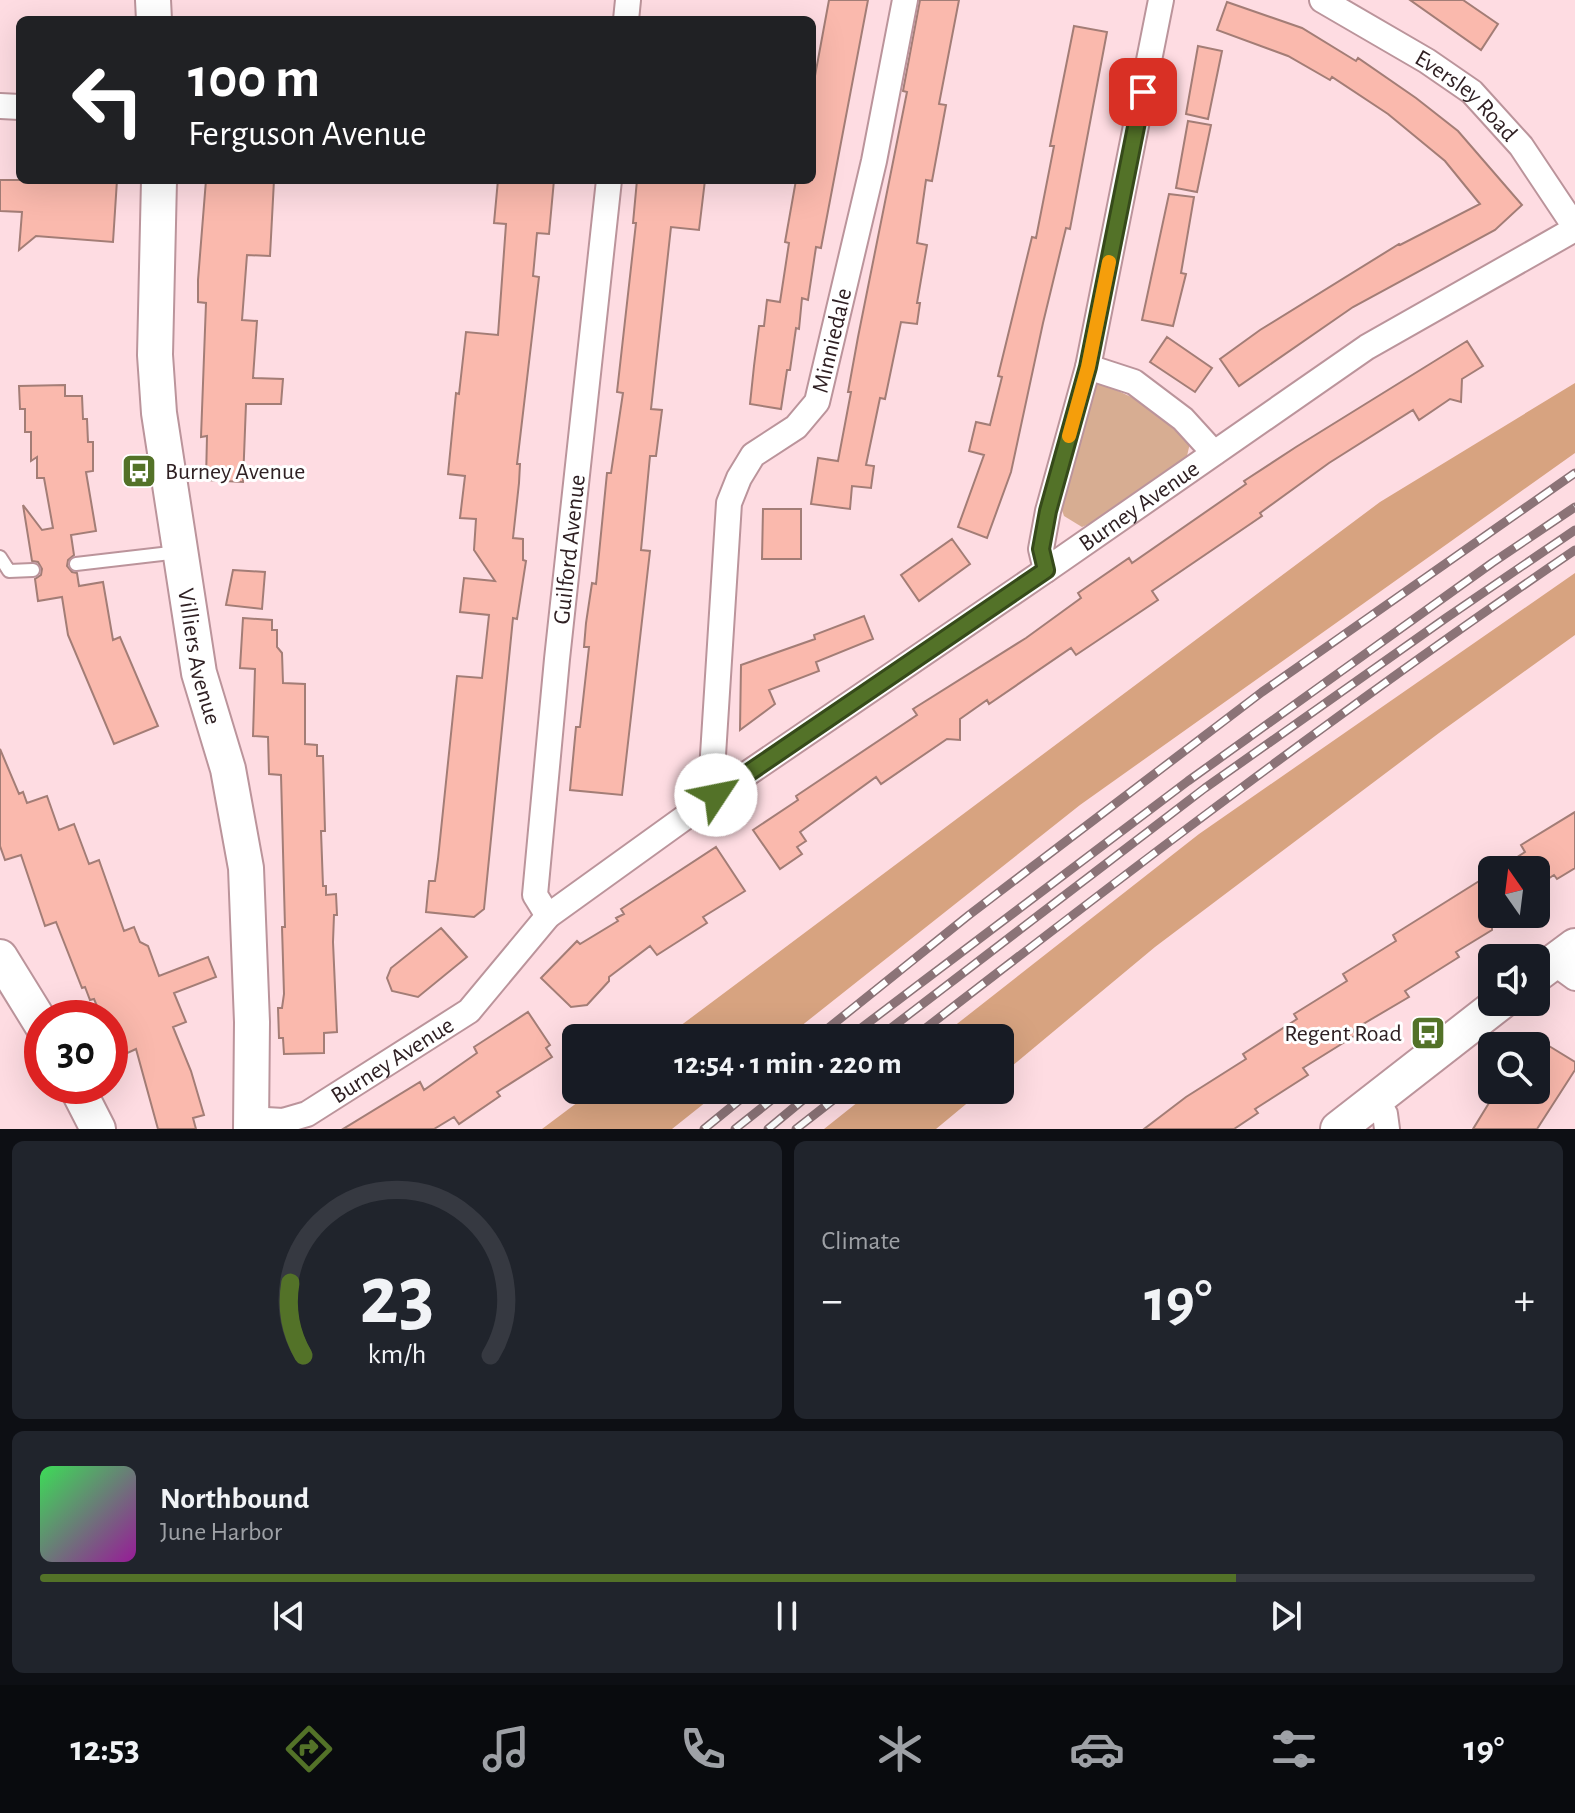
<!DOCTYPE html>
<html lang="en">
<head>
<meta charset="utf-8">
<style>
	:root { --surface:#171b24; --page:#20242c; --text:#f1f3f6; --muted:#9ea1a6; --line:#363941; --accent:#537228 }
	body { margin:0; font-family:"Alegreya Sans",sans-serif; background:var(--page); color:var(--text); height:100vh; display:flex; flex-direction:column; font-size:30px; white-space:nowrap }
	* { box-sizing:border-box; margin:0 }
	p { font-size:26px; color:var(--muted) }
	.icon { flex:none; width:44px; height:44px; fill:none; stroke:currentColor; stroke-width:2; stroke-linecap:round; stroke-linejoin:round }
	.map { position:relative; height:1129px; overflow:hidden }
	.side { display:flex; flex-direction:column; gap:12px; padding:12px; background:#0d0f14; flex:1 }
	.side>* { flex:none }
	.banner { position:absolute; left:16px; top:16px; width:800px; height:168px; border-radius:12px; box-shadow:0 8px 32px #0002; background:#202124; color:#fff; overflow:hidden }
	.needle { width:52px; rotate:346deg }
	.fabs { position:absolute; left:1478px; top:856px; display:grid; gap:16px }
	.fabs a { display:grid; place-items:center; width:72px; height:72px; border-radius:12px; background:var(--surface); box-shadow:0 8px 32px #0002; font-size:40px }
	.speed { position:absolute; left:24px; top:1000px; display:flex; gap:16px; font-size:40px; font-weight:700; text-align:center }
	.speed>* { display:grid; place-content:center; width:104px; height:104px; border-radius:50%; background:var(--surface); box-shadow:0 8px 32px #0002; line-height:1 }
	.speed .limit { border:12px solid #d22; background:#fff; color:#111 }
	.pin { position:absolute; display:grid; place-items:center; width:68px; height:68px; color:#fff; margin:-34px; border-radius:16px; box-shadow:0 4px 12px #0006 }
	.me { position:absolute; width:88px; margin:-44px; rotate:56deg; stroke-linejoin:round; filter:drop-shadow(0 0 6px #0008) }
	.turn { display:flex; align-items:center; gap:28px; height:168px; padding:0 40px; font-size:36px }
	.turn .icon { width:104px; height:104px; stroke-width:2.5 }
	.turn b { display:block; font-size:56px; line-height:68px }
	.big { font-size:60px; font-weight:700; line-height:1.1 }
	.side .tile { flex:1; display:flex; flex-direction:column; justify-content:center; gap:12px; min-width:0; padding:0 28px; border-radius:12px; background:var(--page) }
	.side .dial { align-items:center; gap:0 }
	.dial svg { height:208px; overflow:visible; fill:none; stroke:var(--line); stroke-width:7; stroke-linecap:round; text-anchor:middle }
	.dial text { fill:var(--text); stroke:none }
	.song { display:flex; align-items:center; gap:24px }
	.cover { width:96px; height:96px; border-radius:12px; background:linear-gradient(135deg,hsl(130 70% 55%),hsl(300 70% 35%)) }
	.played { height:8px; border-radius:4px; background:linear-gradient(90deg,var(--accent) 80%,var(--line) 80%) }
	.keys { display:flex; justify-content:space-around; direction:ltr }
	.heat { display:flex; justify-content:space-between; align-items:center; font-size:44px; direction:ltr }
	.side .tiles { flex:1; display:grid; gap:12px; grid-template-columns:1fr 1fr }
	.tile:last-child { grid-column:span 2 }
	.trip { position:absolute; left:562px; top:1024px; width:452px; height:80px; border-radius:12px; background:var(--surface); box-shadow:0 8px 32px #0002; font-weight:700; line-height:80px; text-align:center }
	.tab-bar { display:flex; height:128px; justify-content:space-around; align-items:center; background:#090b0e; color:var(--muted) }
	.tab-bar .icon { width:56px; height:56px }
	.tab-bar .selected { color:var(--accent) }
	.tab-bar b { font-size:36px; color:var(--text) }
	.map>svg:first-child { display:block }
	.green { fill:#d7ad92 }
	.forest { fill:#d7a380 }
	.building { fill:#fab9ad; stroke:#a37d76; stroke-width:2 }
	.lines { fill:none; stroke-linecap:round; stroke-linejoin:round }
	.lane-casing { stroke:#bb949b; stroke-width:16 }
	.street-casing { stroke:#bb949b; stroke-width:28 }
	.secondary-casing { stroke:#bb949b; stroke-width:38 }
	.lane { stroke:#fff; stroke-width:12 }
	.street { stroke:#fff; stroke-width:24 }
	.secondary { stroke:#fff; stroke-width:34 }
	.rail-casing { stroke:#8b7377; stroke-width:9 }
	.rail { stroke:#fff; stroke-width:6; stroke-dasharray:18; stroke-linecap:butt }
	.route-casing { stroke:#364a1a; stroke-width:20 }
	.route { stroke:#537228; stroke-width:14 }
	.slow { stroke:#f59e0b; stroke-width:14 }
	.labels { text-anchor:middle; stroke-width:6; stroke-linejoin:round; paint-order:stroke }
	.street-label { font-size:24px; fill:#2f2023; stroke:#fff }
	.poi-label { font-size:24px; fill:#2f2023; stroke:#fff; text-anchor:start }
</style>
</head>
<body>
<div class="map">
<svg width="1575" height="1129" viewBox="0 0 1575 1129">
	<rect width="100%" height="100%" fill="#fedce2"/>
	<path class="green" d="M1101,383L1142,402L1190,443L1187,456L1097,521L1082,527L1064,516L1059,502L1094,384Z"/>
	<path class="forest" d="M1575,383V453L1080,805L786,1038H664L1380,502Z
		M1575,573V635L1439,733L1155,947L1000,1076V1038H939L1199,834Z
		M594,1090H721L672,1129H542Z
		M873,1090H983L936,1129H824Z"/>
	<path class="building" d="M829,0H868L821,248L816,247L808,300L802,298L799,329L796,328L790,370H787L781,409L750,404L754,366L759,326H764L767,300L780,302L789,243L785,242L796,180H812V92Z
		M920,0H959L939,104L946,105L932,181L926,180L917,243L927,245L917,303H920L917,324L901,322L885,399L880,398L866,465L874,466L871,488L852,486L850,509L811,504L818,458L838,461L851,392H848L858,337L907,92L903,91Z
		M1410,0H1463L1498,24L1481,50Z
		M1227,2L1302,28L1356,61L1358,58L1416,98L1458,131L1522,205L1495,230L1353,307L1239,386L1220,359L1260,330L1399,244L1400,245L1480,204L1445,161L1388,114L1332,77L1330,80L1288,56L1217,30Z
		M1074,26L1107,32L1070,229L1066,228L1043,323L1011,472L987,538L958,527L984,455L969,451L976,422L990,425L1002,377L998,376L1032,237L1036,238L1054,146H1050Z
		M1198,46L1222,51L1208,119L1186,114Z
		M1188,121L1211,125L1197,192L1176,188Z
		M0,180H117L113,242L36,236L19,250L22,212L0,211Z
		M206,180H274L270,256L247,255L242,320L257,321L253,378L283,379L281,404H246L243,482L206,480L207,436L201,437L206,303L198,302V280Z
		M498,180H554L549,234L537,233L533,276L539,277L517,464H520L519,483L513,538L523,539V560L526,561L517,619L513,618L484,909L474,917L426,912L429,881H435L438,859L457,676L482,678L489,615L460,612L464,578L495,581L474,550L476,519L460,518L465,476L448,474L456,393L459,394L466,332L498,335L506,224L494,223Z
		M637,180H705L699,230L671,227L651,409L662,410L656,456H650L641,550L650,551L622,795L570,790L576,727H580L589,647H584L586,623L592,583L596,584L607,473H611L623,393L617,392L636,223H633Z
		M1169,194L1194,197L1181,273L1186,274L1173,326L1142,320Z
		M1167,337L1212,368L1195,392L1150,362Z
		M1467,341L1483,366L1462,379L1461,402L1450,399L1419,420L1413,410L1329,463L1260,513L1262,516L1152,591L1158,600L1076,655L1071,648L989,704L987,700L960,719V740L947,739L881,784L876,777L800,832L806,841L797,847L802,854L780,869L753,830L798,800L796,796L917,715L913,709L1026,638L1081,598L1078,593L1129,558L1132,563L1246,484L1244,481L1296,447Z
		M65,385V396H82L83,419H87L88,442H93V471L86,472L96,531L71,535L74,555L68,560L67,566L72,572L77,573L79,586L103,582L113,640L120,637L158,726L114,744L68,635L62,597L38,601L35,579L41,575L42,569L38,562L32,561L23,505L42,530L53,528L44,478H37V457L31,461V432H25V409H20L19,386Z
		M763,509H801V559H762Z
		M952,539L970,564L919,601L901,575Z
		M233,570L265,572L262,609L226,605Z
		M864,616L873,639L816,662L819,671L769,690L775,704L740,730L741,665L815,639L814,635Z
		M243,618L272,620V630H277V647L282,653L283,683L305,684V744L317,745V756H323L325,831H321L323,886H326V895L336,894L337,915H334L333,942L337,1032L324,1033V1053L284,1054L283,1038H279L278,1008H282L284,994L282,927H285L281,775L269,774L268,737L253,736L255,669L240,668Z
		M0,749L19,794L23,792L27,803L47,796L59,830L74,824L89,864L99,860L124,931L134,927L140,942L148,946L159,976L208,957L216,977L174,993L186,1022L173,1027L191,1071L204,1115L193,1118L196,1129H158L136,1049L121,1056L110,1030V1018H102L94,999L90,1000L85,987L82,988L56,922L45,926L21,855L5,860L0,846Z
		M1575,812V868L1557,879L1554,875L1543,882L1536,870H1497L1525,852L1521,845Z
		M716,847L745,891L703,917L707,923L657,955L650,946L609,977V981L587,1005L571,1007L541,978L577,941L580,944L618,921L616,918L624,914L621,909Z
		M1492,873V930L1456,952L1459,957L1405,991L1409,997L1353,1030L1356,1035L1303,1068L1308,1075L1255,1109L1258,1113L1234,1129H1144L1186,1097L1246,1059L1243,1054L1297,1019L1294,1014L1347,981L1343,974L1396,941L1393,935Z
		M441,928L467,957L418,997L392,991L387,978L391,968Z
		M528,1012L550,1045L546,1048L552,1057L497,1092L500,1096L459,1124L454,1117L434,1129H343L420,1082L424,1090L477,1053L474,1047Z
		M1549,1046L1575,1062V1070L1537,1129H1473L1497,1090H1536V1065Z"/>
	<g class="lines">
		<g class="lane-casing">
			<path id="lane" d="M0,557L9,571L33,570
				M76,564L179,552"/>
		</g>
		<g class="street-casing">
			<g id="street">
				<path id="s1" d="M1322,0L1427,61L1472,92L1521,146L1575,227"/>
				<path d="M626,20L628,0"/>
				<path d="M0,106L20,107"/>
				<path d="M1088,367L1134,382L1183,419L1214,453"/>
				<path d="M1046,570L1041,549L1048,511L1088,367L1161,0"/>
				<path id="s2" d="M716,795L712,771L729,503L739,478L753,455L796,427L817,402L874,161L905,0"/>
				<path id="s3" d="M548,916L535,895L557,659L609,180"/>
				<path d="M1553,962L1575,978"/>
				<path d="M1375,1100L1385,1114L1387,1129"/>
				<path id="s4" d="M251,1119L283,1121L307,1114L469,1011L548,916L716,795L1046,570L1367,347L1575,229"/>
			</g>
		</g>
		<g class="secondary-casing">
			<g id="secondary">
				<path d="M153,0L154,20"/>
				<path id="s5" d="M159,180L155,355L159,413L199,673L228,769L246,868L252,1022L251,1129"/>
				<path d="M0,957L42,1025"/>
				<path d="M1536,975L1575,946"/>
				<path d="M76,1086L98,1129"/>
				<path d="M1338,1129L1501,1002"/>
			</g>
		</g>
		<use href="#lane" class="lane"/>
		<use href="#street" class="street"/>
		<use href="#secondary" class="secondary"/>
		<g class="rail-casing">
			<path id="rail" d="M816,1038L969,915L1262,692L1575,473
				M848,1038L1188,781L1492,563L1575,507
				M878,1038L1205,788L1446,618L1575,530
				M913,1038C1130,870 1348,704 1575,550
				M704,1129L752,1090
				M735,1129L784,1090
				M768,1129L815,1090
				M796,1129L846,1090"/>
		</g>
		<use href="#rail" class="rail"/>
	</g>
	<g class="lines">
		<g class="route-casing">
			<path id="route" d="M716,795L1046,570L1041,549L1048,511L1088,367L1143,92"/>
		</g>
		<use href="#route" class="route"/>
		<path class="slow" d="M1069,436L1088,367L1109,262"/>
	</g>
	<defs>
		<g id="bus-square" transform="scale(1.8)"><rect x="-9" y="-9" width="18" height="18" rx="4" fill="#537228" stroke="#fff"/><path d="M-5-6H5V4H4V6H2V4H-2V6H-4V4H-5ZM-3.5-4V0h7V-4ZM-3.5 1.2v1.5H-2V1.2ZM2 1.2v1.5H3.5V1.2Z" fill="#fff"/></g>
	</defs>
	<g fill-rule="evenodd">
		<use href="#bus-square" x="139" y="471"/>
		<use href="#bus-square" x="1428" y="1033"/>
	</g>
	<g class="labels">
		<g class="street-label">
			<text dy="8" stroke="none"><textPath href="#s1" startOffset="174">Eversley Road</textPath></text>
			<text dy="8" stroke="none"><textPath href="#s2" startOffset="494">Minniedale</textPath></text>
			<text dy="8" stroke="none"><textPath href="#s4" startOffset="1092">Burney Avenue</textPath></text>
			<text dy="8" stroke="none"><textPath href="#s3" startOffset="372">Guilford Avenue</textPath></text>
			<text dy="8" stroke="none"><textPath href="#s5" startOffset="480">Villiers Avenue</textPath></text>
			<text dy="8" stroke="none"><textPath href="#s4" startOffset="158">Burney Avenue</textPath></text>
		</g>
		<g class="poi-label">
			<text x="165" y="479">Burney Avenue</text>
			<text x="1402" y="1041" text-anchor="end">Regent Road</text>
		</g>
	</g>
</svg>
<div class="fabs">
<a><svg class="needle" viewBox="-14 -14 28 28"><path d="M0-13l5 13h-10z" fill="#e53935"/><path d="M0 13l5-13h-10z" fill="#9ea1a6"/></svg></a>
<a><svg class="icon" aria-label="sound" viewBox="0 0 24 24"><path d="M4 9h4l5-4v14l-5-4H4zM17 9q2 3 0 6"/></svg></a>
<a><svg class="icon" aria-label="search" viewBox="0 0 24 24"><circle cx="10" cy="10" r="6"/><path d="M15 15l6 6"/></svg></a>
</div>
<div class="speed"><div class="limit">30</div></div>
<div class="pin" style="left:1143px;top:92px;background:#d93025"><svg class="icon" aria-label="arrive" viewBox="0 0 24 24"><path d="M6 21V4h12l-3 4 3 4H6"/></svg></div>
<svg class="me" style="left:716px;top:795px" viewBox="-20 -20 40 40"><circle r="19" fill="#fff"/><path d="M0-13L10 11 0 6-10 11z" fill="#537228"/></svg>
<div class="trip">12:54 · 1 min · 220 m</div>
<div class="banner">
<div class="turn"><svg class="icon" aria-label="left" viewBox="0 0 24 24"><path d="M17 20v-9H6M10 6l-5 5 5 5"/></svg><div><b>100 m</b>Ferguson Avenue</div></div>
</div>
</div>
<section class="side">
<div class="tiles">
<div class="tile dial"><svg viewBox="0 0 100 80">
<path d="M14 69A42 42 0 1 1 86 69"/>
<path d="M14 69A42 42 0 0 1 9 41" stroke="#537228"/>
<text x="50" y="56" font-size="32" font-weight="700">23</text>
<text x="50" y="72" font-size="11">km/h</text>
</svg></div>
<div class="tile"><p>Climate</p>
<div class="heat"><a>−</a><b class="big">19°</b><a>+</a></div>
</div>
<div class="tile">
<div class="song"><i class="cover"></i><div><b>Northbound</b><p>June Harbor</p></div></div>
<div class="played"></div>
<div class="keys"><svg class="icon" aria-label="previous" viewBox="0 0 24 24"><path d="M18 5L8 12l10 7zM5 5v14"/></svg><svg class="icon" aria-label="pause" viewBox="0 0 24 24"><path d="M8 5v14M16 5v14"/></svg><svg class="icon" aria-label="next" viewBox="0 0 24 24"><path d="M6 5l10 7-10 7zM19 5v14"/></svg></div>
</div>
</div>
</section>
<nav class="tab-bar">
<b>12:53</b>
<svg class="icon selected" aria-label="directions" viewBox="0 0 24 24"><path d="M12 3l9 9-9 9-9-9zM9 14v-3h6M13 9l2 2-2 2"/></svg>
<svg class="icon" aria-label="music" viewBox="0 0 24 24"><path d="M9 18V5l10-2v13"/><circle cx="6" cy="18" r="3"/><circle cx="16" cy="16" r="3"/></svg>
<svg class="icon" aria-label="phone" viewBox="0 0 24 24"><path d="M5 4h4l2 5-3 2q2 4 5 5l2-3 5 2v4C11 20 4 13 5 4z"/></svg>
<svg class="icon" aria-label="climate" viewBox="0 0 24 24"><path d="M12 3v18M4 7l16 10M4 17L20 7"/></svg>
<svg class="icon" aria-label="car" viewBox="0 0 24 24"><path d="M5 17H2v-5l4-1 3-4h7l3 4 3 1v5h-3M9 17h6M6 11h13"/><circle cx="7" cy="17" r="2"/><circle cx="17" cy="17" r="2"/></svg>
<svg class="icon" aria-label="filters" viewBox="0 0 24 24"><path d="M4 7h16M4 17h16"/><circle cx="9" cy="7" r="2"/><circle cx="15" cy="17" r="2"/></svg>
<b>19°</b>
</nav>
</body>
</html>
